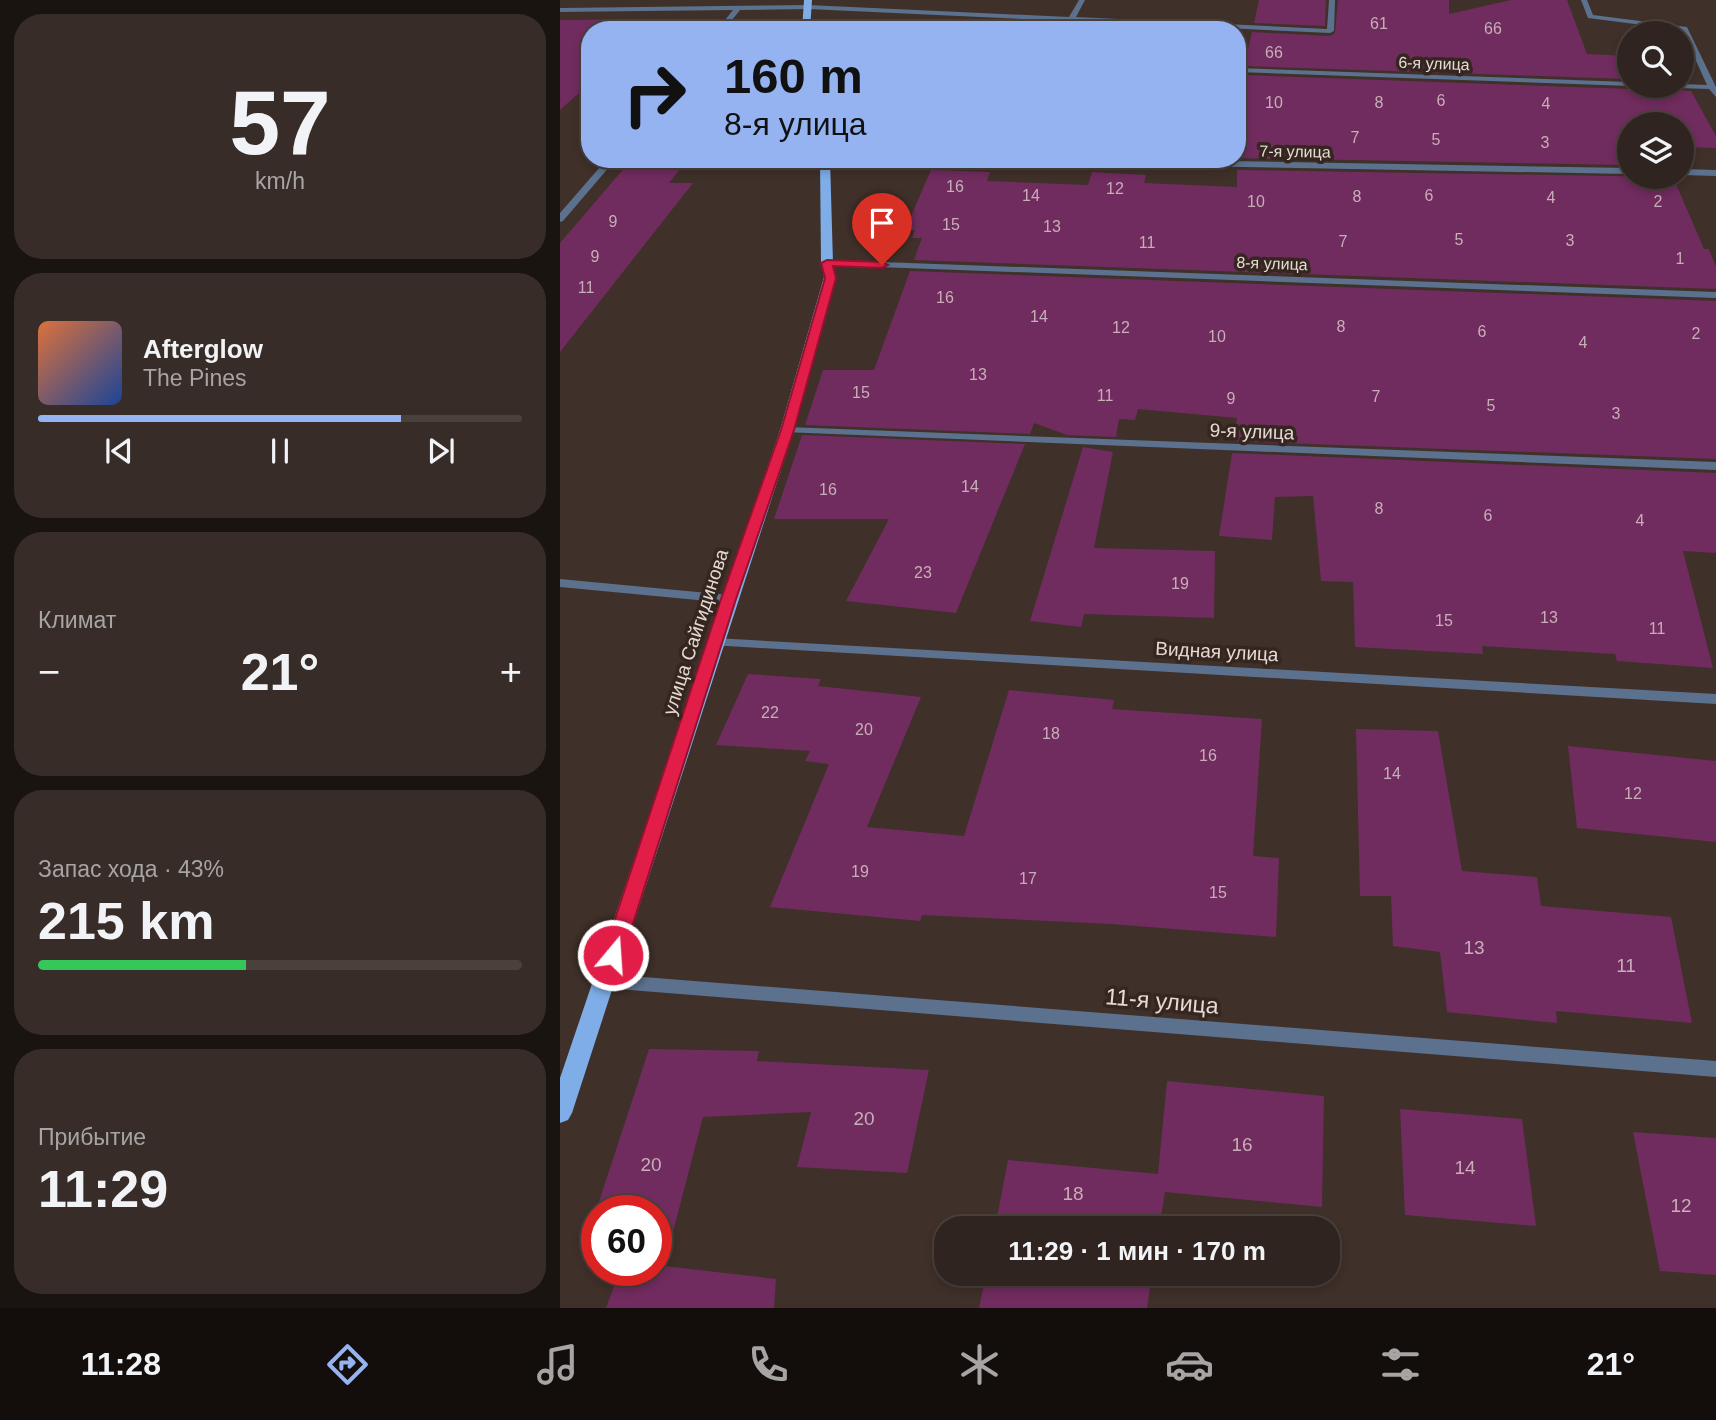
<!DOCTYPE html>
<html lang="ru">
<head>
<meta charset="utf-8">
<style>
	:root { --surface:#2f241f; --page:#372c28; --text:#f1f3f6; --muted:#a7a4a4; --line:#4a413d; --accent:#95b2f1 }
	body { margin:0; font-family:Helvetica,sans-serif; background:var(--page); color:var(--text); height:100vh; display:flex; flex-direction:column; font-size:26px; white-space:nowrap }
	* { box-sizing:border-box; margin:0 }
	p { font-size:23px; color:var(--muted) }
	.icon { flex:none; width:38px; height:38px; fill:none; stroke:currentColor; stroke-width:2; stroke-linecap:round; stroke-linejoin:round }
	.map { position:relative; flex:1; overflow:hidden }
	.panel { display:flex; flex-direction:column; gap:14px; padding:14px; background:#1a1411; width:560px }
	.panel>* { flex:none }
	.hud { position:absolute; left:21px; top:21px; width:665px; height:147px; border-radius:28px; box-shadow:0 4px 10px #0003,0 0 0 2px var(--line); background:#95b2f1; color:#111; overflow:hidden }
	.buttons { position:absolute; left:1057px; top:21px; display:grid; gap:14px }
	.buttons a { display:grid; place-items:center; width:77px; height:77px; border-radius:50%; background:var(--surface); box-shadow:0 4px 10px #0003,0 0 0 2px var(--line); font-size:35px }
	.speed { position:absolute; left:21px; top:1195px; display:flex; gap:14px; font-size:35px; font-weight:700; text-align:center }
	.speed>* { display:grid; place-content:center; width:91px; height:91px; border-radius:50%; background:var(--surface); box-shadow:0 4px 10px #0003,0 0 0 2px var(--line); line-height:1 }
	.speed .limit { border:10px solid #d22; background:#fff; color:#111 }
	.pin { position:absolute; display:grid; place-items:center; width:60px; height:60px; color:#fff; margin:-72px -30px; border-radius:50% 50% 50% 0; rotate:-45deg; box-shadow:0 0 7px #0007 }
	.pin .icon { rotate:45deg }
	.me { position:absolute; width:77px; margin:-38px; rotate:18deg; stroke-linejoin:round; filter:drop-shadow(0 0 5px #0008) }
	.turn { display:flex; align-items:center; gap:24px; height:147px; padding:0 28px; font-size:32px }
	.turn .icon { width:91px; height:91px; stroke-width:2.5 }
	.turn b { display:block; font-size:49px; line-height:60px }
	.big { font-size:52px; font-weight:700; line-height:1.1 }
	.panel .card { flex:1; display:flex; flex-direction:column; justify-content:center; gap:10px; min-width:0; padding:0 24px; border-radius:28px; background:var(--page) }
	.panel .dial { align-items:center; gap:0 }
	.dial b { font-size:91px; line-height:1 }
	.song { display:flex; align-items:center; gap:21px }
	.cover { width:84px; height:84px; border-radius:10px; background:linear-gradient(135deg,hsl(20 70% 55%),hsl(220 70% 35%)) }
	.played { height:7px; border-radius:4px; background:linear-gradient(90deg,var(--accent) 75%,var(--line) 75%) }
	.keys { display:flex; justify-content:space-around; direction:ltr }
	.heat { display:flex; justify-content:space-between; align-items:center; font-size:38px; direction:ltr }
	.charge { height:10px; border-radius:5px; background:linear-gradient(90deg,#34c759 43%,var(--line) 0) }
	.trip { position:absolute; left:374px; top:1216px; width:406px; height:70px; border-radius:28px; background:var(--surface); box-shadow:0 4px 10px #0003,0 0 0 2px var(--line); font-weight:700; line-height:70px; text-align:center }
	.menu { display:flex; height:112px; justify-content:space-around; align-items:center; background:#130e0c; color:var(--muted) }
	.menu .icon { width:49px; height:49px }
	.menu .on { color:var(--accent) }
	.menu b { font-size:32px; color:var(--text) }
	main { display:flex; flex:1; min-height:0 }
	.map>svg:first-child { display:block }
	.building { fill:#702c5e }
	.lines { fill:none; stroke-linecap:round; stroke-linejoin:round }
	.street { fill:#5b718d; fill-rule:evenodd }
	.primary { fill:#7eade7; fill-rule:evenodd }
	.route { fill:#e11d48; stroke:#92132f; stroke-width:2 }
	.labels { text-anchor:middle; stroke-width:7; stroke-linejoin:round; paint-order:stroke }
	.number-label { font-size:16px; fill:#c8aeb8 }
	.far-street-label { font-size:16px; fill:#e5dad6; stroke:#35261f }
	.street-label { font-size:19px; fill:#e5dad6; stroke:#35261f }
	.near-number-label { font-size:19px; fill:#c8aeb8 }
	.near-street-label { font-size:23px; fill:#e5dad6; stroke:#35261f }
</style>
</head>
<body>
<main>
<section class="panel">
<div class="card dial"><b>57</b><p>km/h</p></div>
<div class="card">
<div class="song"><i class="cover"></i><div><b>Afterglow</b><p>The Pines</p></div></div>
<div class="played"></div>
<div class="keys"><svg class="icon" aria-label="previous" viewBox="0 0 24 24"><path d="M18 5L8 12l10 7zM5 5v14"/></svg><svg class="icon" aria-label="pause" viewBox="0 0 24 24"><path d="M8 5v14M16 5v14"/></svg><svg class="icon" aria-label="next" viewBox="0 0 24 24"><path d="M6 5l10 7-10 7zM19 5v14"/></svg></div>
</div>
<div class="card"><p>Климат</p>
<div class="heat"><a>−</a><b class="big">21°</b><a>+</a></div>
</div>
<div class="card"><p>Запас хода · 43%</p><b class="big">215 km</b><div class="charge"></div></div>
<div class="card"><p>Прибытие</p><b class="big">11:29</b></div>
</section>
<div class="map">
<svg width="1156" height="1308" viewBox="0 0 1156 1308">
	<rect width="100%" height="100%" fill="#3f3029"/>
	<path class="building" d="M699,0H766L765,26L694,23Z
		M778,0H889V14L951,0H1007L1027,54L1069,56V79L684,66L692,32L770,36L775,33Z
		M103,19L91,30H30V83L0,110V20Z
		M682,75L1071,89L1073,86H1111L1116,90L1131,91L1156,136V148L1122,147V124H1069V165L677,158V98Z
		M72,159H128L109,183H133L0,352V243Z
		M371,170L430,172L427,181L528,185L532,172L586,175L584,183L677,187V170L1113,177L1144,249H1149L1156,267V289L354,260L362,238H352L355,230H345Z
		M350,271L1156,301V459L673,441L677,418L578,409L575,420L559,419L556,437L507,435L474,423L470,434L245,425L263,370H314Z
		M242,435L465,444L396,613L286,601L329,519H214Z
		M523,447L553,452L534,548L655,551L654,618L524,614L521,627L470,621Z
		M672,453L1156,473V553L1123,551L1153,668L1057,661L1055,654L922,646L923,654L795,647L793,582L761,581L753,496L715,497L712,540L659,536Z
		M188,674L261,679L258,686L361,697L307,827L404,836L449,690L554,700L552,709L702,719L693,856L719,858L716,937L551,924L362,915L360,921L210,907L269,764L245,761L250,751L156,745Z
		M796,729L878,731L902,871L977,877L981,906L1111,917L1132,1023L996,1011L997,1023L887,1012L880,952L833,946L831,896H800Z
		M1008,746L1156,761V842L1017,828Z
		M89,1049L199,1051L197,1061L369,1070L347,1173L237,1167L251,1112L143,1117L104,1266L216,1279L214,1308H46L60,1270H96V1211H37V1224L32,1223Z
		M607,1081L764,1096L762,1207L605,1192L599,1228H435L448,1160L598,1174Z
		M840,1109L962,1119L976,1226L845,1215Z
		M1073,1132L1156,1138V1275L1100,1271Z
		M426,1274H592L587,1308H419Z"/>
	<g class="lines">
		<path class="street" d="M519,0H525L516,17L767,29L769,0H775L774,31L770,33L513,21L510,23L507,21L248,9L180,10L164,30H157L173,10L0,12V8L248,5L509,17Z
			M1021,0H1027L1033,15L1127,27L1156,87V97L1149,89L1117,88L1113,86H1122V84L1147,85L1122,30L1028,18Z
			M677,68L1069,82L1071,86L677,72Z
			M47,159H56L3,221L0,222V213Z
			M310,159H343L339,162L266,169L262,166L266,163Z
			M397,159H558L1069,168V174L401,162Z
			M1122,169L1156,170V176L1122,175Z
			M267,260L1156,292V298L264,265L262,263Z
			M227,427L1156,462V470L223,432L221,430Z
			M0,579L169,595L176,599L169,603L0,587Z
			M155,638L1156,694V704L150,645L148,642Z
			M45,974L1156,1061V1077L45,988L39,986L36,981L39,976Z"/>
		<path class="primary" d="M244,0H252L250,30H242Z
			M260,159H270L273,263L276,277L234,430L12,1113L8,1120L0,1123V1078L220,430L264,277L261,263Z"/>
	</g>
	<path class="route" d="M267,260L322,262L328,265L322,268L273,266L276,278L234,430L176,599L63,955L60,961L53,963L46,961L43,955L161,599L221,430L265,278L261,263Z"/>
	<g class="labels">
		<g class="number-label">
			<text x="819" y="29">61</text>
			<text x="933" y="34">66</text>
			<text x="714" y="58">66</text>
			<text x="881" y="106">6</text>
			<text x="714" y="108">10</text>
			<text x="819" y="108">8</text>
			<text x="986" y="109">4</text>
			<text x="795" y="143">7</text>
			<text x="876" y="145">5</text>
			<text x="985" y="148">3</text>
			<text x="395" y="192">16</text>
			<text x="555" y="194">12</text>
			<text x="471" y="201">14</text>
			<text x="869" y="201">6</text>
			<text x="797" y="202">8</text>
			<text x="991" y="203">4</text>
			<text x="696" y="207">10</text>
			<text x="1098" y="207">2</text>
			<text x="53" y="227">9</text>
			<text x="391" y="230">15</text>
			<text x="492" y="232">13</text>
			<text x="899" y="245">5</text>
			<text x="1010" y="246">3</text>
			<text x="783" y="247">7</text>
			<text x="587" y="248">11</text>
			<text x="35" y="262">9</text>
			<text x="1120" y="264">1</text>
			<text x="26" y="293">11</text>
			<text x="385" y="303">16</text>
			<text x="479" y="322">14</text>
			<text x="781" y="332">8</text>
			<text x="561" y="333">12</text>
			<text x="922" y="337">6</text>
			<text x="1136" y="339">2</text>
			<text x="657" y="342">10</text>
			<text x="1023" y="348">4</text>
			<text x="418" y="380">13</text>
			<text x="301" y="398">15</text>
			<text x="545" y="401">11</text>
			<text x="816" y="402">7</text>
			<text x="671" y="404">9</text>
			<text x="931" y="411">5</text>
			<text x="1056" y="419">3</text>
			<text x="410" y="492">14</text>
			<text x="268" y="495">16</text>
			<text x="819" y="514">8</text>
			<text x="928" y="521">6</text>
			<text x="1080" y="526">4</text>
			<text x="363" y="578">23</text>
			<text x="620" y="589">19</text>
			<text x="989" y="623">13</text>
			<text x="884" y="626">15</text>
			<text x="1097" y="634">11</text>
			<text x="210" y="718">22</text>
			<text x="304" y="735">20</text>
			<text x="491" y="739">18</text>
			<text x="648" y="761">16</text>
			<text x="832" y="779">14</text>
			<text x="1073" y="799">12</text>
			<text x="300" y="877">19</text>
			<text x="468" y="884">17</text>
			<text x="658" y="898">15</text>
		</g>
		<g class="far-street-label">
			<text transform="translate(874 63) rotate(2)" y="6">6-я улица</text>
			<text transform="translate(735 151) rotate(1)" y="6">7-я улица</text>
			<text transform="translate(712 263) rotate(2)" y="6">8-я улица</text>
		</g>
		<g class="street-label">
			<text transform="translate(692 431) rotate(2)" y="7">9-я улица</text>
			<text transform="translate(135 632) rotate(-72)" y="7">улица Сайгидинова</text>
			<text transform="translate(657 651) rotate(3)" y="7">Видная улица</text>
		</g>
		<g class="near-number-label">
			<text x="914" y="954">13</text>
			<text x="1066" y="972">11</text>
			<text x="304" y="1125">20</text>
			<text x="682" y="1151">16</text>
			<text x="91" y="1171">20</text>
			<text x="905" y="1174">14</text>
			<text x="513" y="1200">18</text>
			<text x="1121" y="1212">12</text>
		</g>
		<g class="near-street-label">
			<text transform="translate(602 1001) rotate(5)" y="8">11-я улица</text>
		</g>
	</g>
</svg>
<div class="buttons">
<a><svg class="icon" aria-label="search" viewBox="0 0 24 24"><circle cx="10" cy="10" r="6"/><path d="M15 15l6 6"/></svg></a>
<a><svg class="icon" aria-label="layers" viewBox="0 0 24 24"><path d="M12 4l9 5-9 5-9-5zM3 14l9 5 9-5"/></svg></a>
</div>
<div class="speed"><div class="limit">60</div></div>
<div class="pin" style="left:322px;top:265px;background:#d93025"><svg class="icon" aria-label="arrive" viewBox="0 0 24 24"><path d="M6 21V4h12l-3 4 3 4H6"/></svg></div>
<svg class="me" style="left:53px;top:955px" viewBox="-20 -20 40 40"><circle r="17" fill="#e11d48" stroke="#fff" stroke-width="3"/><path d="M0-11L8 9 0 5-8 9z" fill="#fff"/></svg>
<div class="trip">11:29 · 1 мин · 170 m</div>
<div class="hud">
<div class="turn"><svg class="icon" aria-label="right" viewBox="0 0 24 24"><path d="M7 20v-9h11M14 6l5 5-5 5"/></svg><div><b>160 m</b>8-я улица</div></div>
</div>
</div>
</main>
<nav class="menu">
<b>11:28</b>
<svg class="icon on" aria-label="directions" viewBox="0 0 24 24"><path d="M12 3l9 9-9 9-9-9zM9 14v-3h6M13 9l2 2-2 2"/></svg>
<svg class="icon" aria-label="music" viewBox="0 0 24 24"><path d="M9 18V5l10-2v13"/><circle cx="6" cy="18" r="3"/><circle cx="16" cy="16" r="3"/></svg>
<svg class="icon" aria-label="phone" viewBox="0 0 24 24"><path d="M5 4h4l2 5-3 2q2 4 5 5l2-3 5 2v4C11 20 4 13 5 4z"/></svg>
<svg class="icon" aria-label="climate" viewBox="0 0 24 24"><path d="M12 3v18M4 7l16 10M4 17L20 7"/></svg>
<svg class="icon" aria-label="car" viewBox="0 0 24 24"><path d="M5 17H2v-5l4-1 3-4h7l3 4 3 1v5h-3M9 17h6M6 11h13"/><circle cx="7" cy="17" r="2"/><circle cx="17" cy="17" r="2"/></svg>
<svg class="icon" aria-label="filters" viewBox="0 0 24 24"><path d="M4 7h16M4 17h16"/><circle cx="9" cy="7" r="2"/><circle cx="15" cy="17" r="2"/></svg>
<b>21°</b>
</nav>
</body>
</html>
